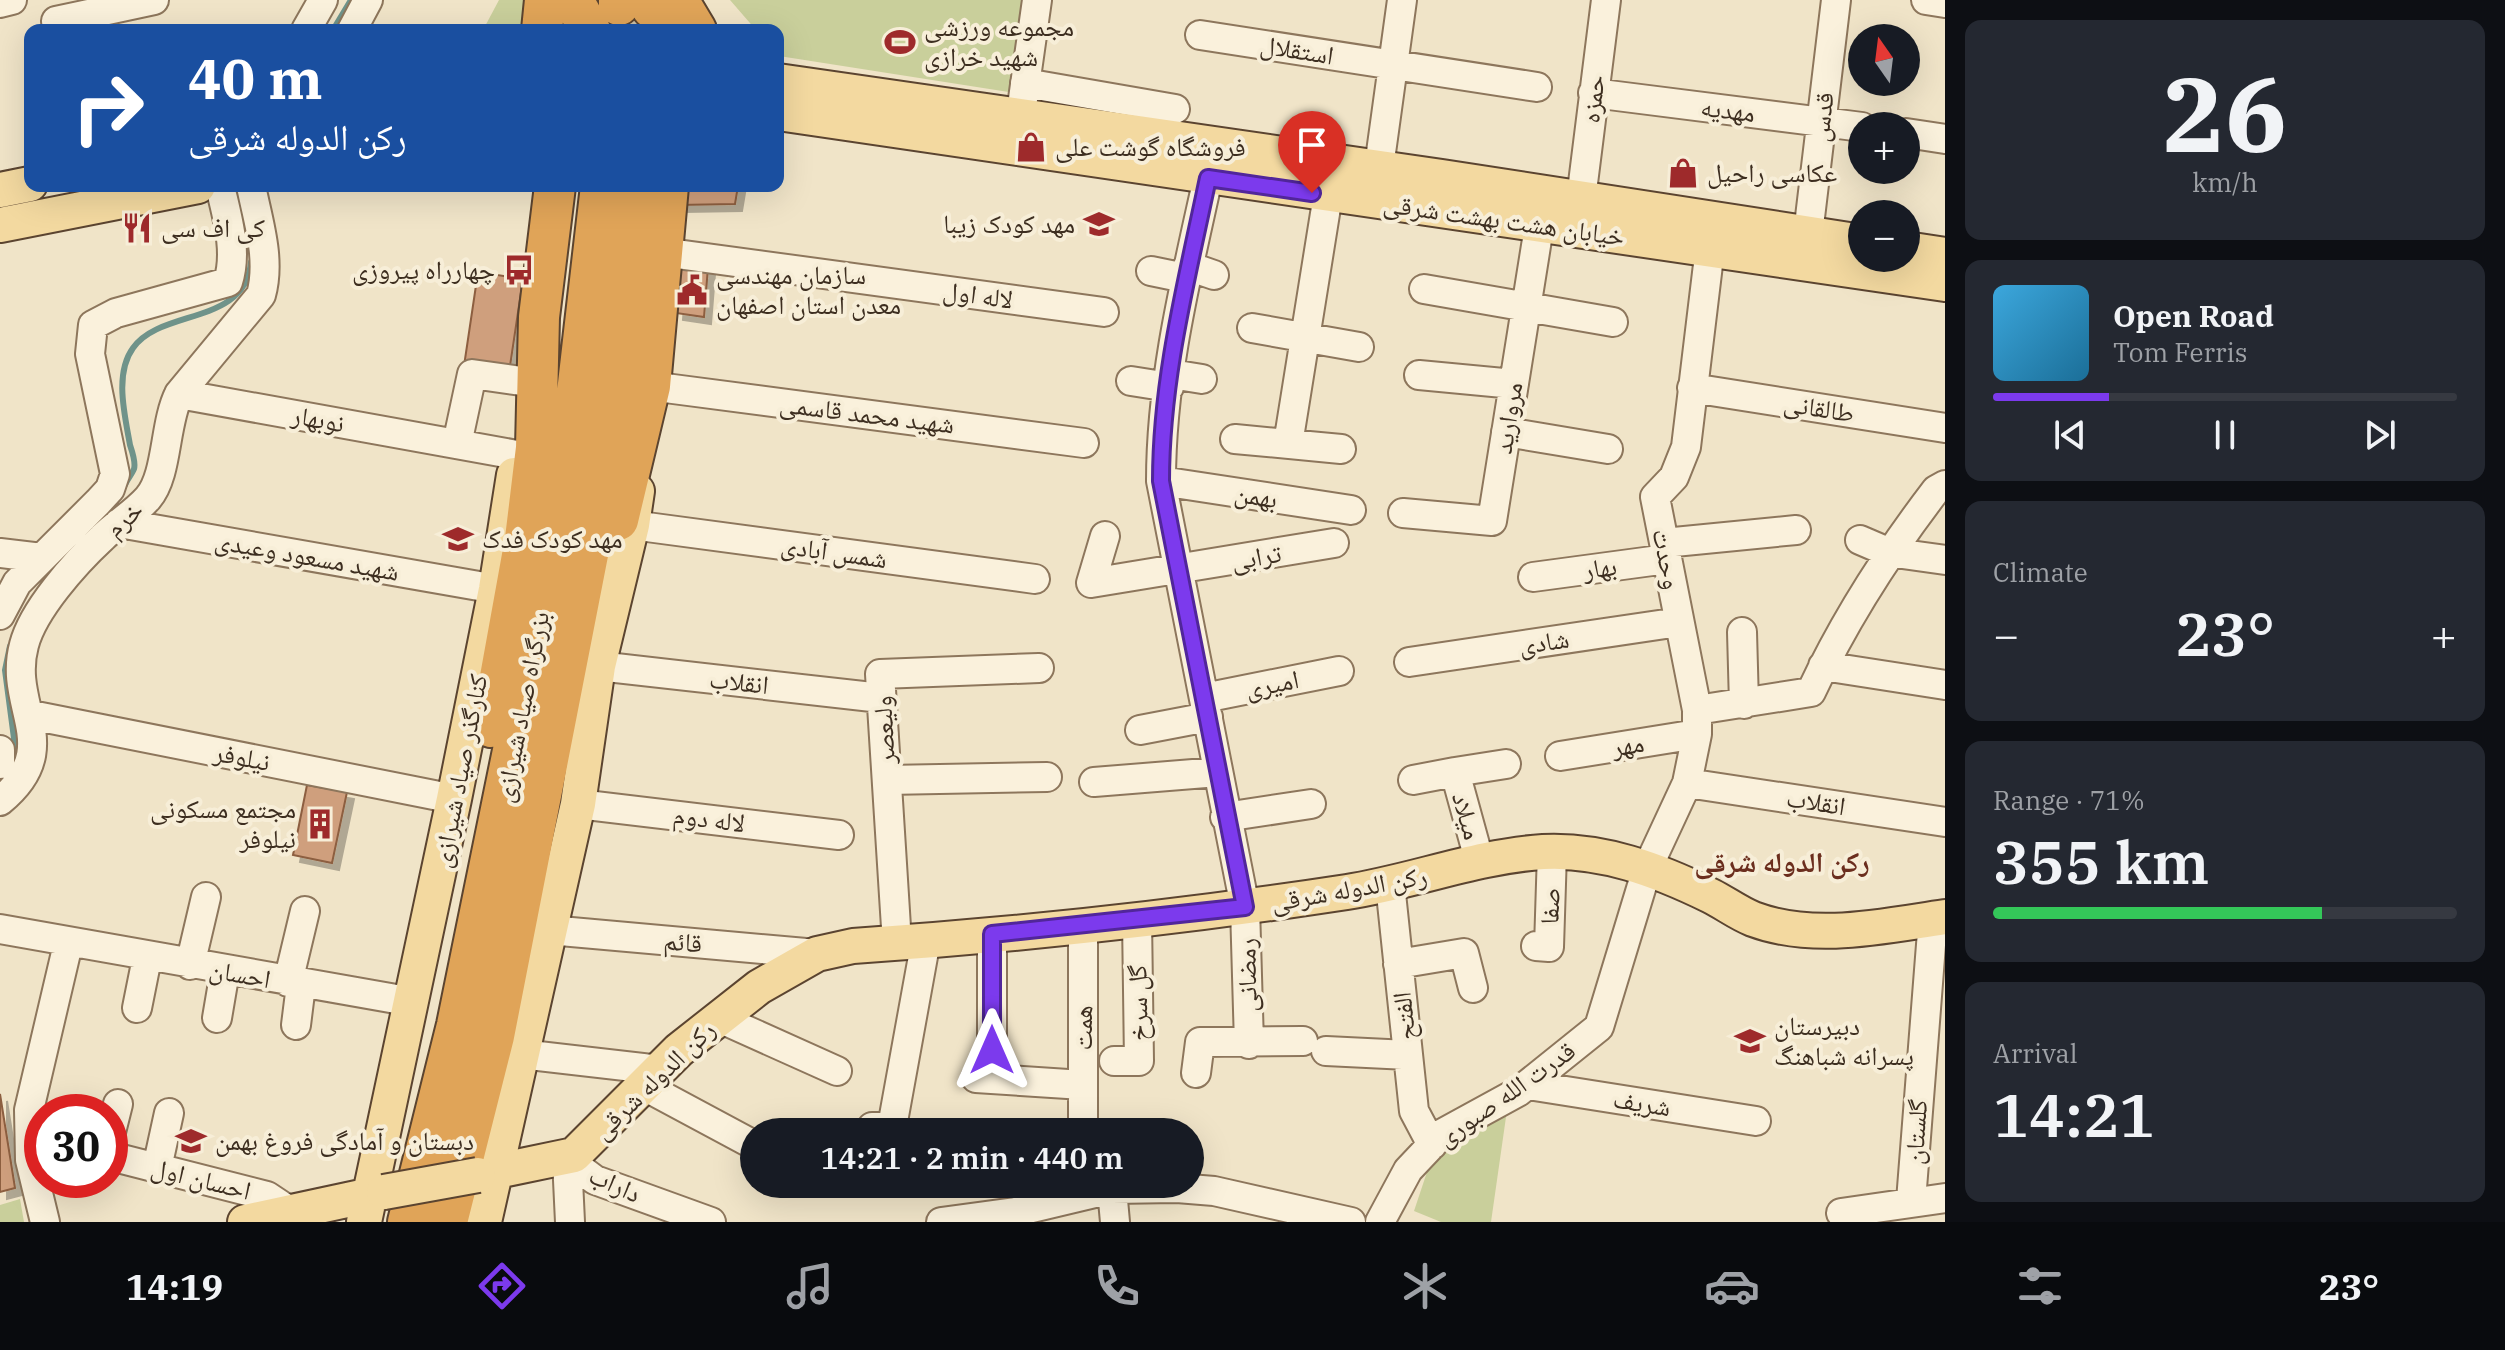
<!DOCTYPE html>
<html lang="en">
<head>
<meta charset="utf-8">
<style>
	:root { --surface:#171b24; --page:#242831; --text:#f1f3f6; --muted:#9ea1a6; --line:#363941; --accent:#7c3aed }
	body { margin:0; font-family:"IBM Plex Serif","Noto Naskh Arabic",serif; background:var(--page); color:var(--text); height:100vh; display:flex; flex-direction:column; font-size:30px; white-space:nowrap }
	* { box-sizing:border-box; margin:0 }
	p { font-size:26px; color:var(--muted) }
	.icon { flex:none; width:44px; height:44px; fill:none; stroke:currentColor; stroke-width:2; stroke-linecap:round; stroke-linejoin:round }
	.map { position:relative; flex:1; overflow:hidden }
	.drawer { display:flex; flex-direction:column; gap:20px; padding:20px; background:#0d0f14; width:560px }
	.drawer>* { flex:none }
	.hud { position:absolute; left:24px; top:24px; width:760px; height:168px; border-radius:16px; box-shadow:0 8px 32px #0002; background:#1a4fa0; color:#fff; overflow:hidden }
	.needle { width:52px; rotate:346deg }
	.controls { position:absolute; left:1848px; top:24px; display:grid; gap:16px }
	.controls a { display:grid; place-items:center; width:72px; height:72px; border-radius:50%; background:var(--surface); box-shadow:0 8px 32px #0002; font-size:40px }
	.speed { position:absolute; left:24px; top:1094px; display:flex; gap:16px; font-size:40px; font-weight:700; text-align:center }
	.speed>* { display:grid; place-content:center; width:104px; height:104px; border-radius:50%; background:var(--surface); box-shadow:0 8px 32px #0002; line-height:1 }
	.speed .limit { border:12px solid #d22; background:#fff; color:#111 }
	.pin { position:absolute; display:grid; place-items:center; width:68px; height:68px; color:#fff; margin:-82px -34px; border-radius:50% 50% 50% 0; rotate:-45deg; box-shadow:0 0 8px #0007 }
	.pin .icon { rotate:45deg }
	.me { position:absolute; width:88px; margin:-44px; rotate:0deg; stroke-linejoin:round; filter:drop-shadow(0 0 6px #0008) }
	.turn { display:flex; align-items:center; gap:28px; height:168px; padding:0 32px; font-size:36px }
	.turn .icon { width:104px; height:104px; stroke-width:2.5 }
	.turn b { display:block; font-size:56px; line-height:68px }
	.big { font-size:60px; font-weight:600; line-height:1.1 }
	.drawer .tile { flex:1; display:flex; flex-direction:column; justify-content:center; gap:12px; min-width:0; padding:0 28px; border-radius:16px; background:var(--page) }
	.drawer .dial { align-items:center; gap:0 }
	.dial b { font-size:104px; line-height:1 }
	.song { display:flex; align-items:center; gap:24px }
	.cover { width:96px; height:96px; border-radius:12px; background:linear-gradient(135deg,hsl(200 70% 55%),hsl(200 70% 35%)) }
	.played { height:8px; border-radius:4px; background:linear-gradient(90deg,var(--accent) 25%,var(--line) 25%) }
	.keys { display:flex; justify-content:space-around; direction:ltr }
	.heat { display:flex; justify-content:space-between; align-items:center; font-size:44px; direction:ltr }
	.charge { height:12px; border-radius:6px; background:linear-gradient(90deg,#34c759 71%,var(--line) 0) }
	.trip { position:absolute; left:740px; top:1118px; width:464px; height:80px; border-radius:40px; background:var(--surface); box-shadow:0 8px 32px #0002; font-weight:600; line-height:80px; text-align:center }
	.tab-bar { display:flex; height:128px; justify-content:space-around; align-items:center; background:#090b0e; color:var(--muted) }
	.tab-bar .icon { width:56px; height:56px }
	.tab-bar .on { color:var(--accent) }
	.tab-bar b { font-size:36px; color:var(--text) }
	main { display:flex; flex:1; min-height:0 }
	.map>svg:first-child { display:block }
	.green { fill:#c9cf9b }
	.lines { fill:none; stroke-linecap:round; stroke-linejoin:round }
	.stream { stroke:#6f938a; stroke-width:6 }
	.building { fill:#cf9f7d; stroke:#8d5f41; stroke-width:2; filter:url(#shadow) }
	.highway-tunnel { stroke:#ccc0a6; stroke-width:40; stroke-dasharray:40 20; stroke-linecap:butt }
	.minor-casing { stroke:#8d765c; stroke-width:32 }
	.major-casing { stroke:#5b4430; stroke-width:38 }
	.highway-casing { stroke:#5b4430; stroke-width:44 }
	.minor { stroke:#faf1dc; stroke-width:28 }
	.major { stroke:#f3d9a0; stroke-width:34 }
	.highway { stroke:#e0a458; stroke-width:40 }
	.major-bridge-casing { stroke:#5b4430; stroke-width:38; stroke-linecap:butt }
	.major-bridge { stroke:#f3d9a0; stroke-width:34 }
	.route-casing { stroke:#51269a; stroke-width:20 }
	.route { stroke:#7c3aed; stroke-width:14 }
	.labels { text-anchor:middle; stroke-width:8; stroke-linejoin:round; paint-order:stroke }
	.poi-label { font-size:26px; fill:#3d2e20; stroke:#f7eed8; text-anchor:start }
	.street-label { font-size:26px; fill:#3d2e20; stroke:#f7eed8 }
	.neighbourhood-label { font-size:28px; font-weight:bold; fill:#6b2e1e; stroke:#f7eed8 }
</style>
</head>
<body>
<main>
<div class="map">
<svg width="1945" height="1222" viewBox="0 0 1945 1222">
	<defs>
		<filter id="shadow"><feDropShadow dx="7" dy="7" stdDeviation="0" flood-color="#0004"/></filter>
	</defs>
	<rect width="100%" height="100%" fill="#f0e4c8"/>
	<path class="green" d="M499,0H540L535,30H483Z
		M730,0H1028L1015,93L779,56L778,30H756Z
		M1507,1110L1491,1222H1441L1414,1211L1434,1151Z
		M20,1199L24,1222H0V1205Z"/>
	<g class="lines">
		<path class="stream" d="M333,30L351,0
			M125,485C127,480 132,474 134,469C136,462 132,451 130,445C125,416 114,374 133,348C161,308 245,326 251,262
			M10,646L5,670L17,761"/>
	</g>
	<path class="building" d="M682,186H738L735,204L677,205Z
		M680,263L708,267L704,317L676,313Z
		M478,272L523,279L510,366H464Z
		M307,785L347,792L332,863L293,855Z
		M0,1094L15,1188L0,1192Z"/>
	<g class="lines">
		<path class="highway-tunnel" d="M616,30L619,5"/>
		<g class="minor-casing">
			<path id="minor" d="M1926,0L1945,3
				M0,3L12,0
				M56,21L154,0
				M306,30L323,0
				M352,30L368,0
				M1200,35L1537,87
				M1025,83L1175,109
				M1593,93L1862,127
				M1023,99L1037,0
				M1906,133L1945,139
				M1379,167L1402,0
				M1208,178C1186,278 1161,378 1161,481L1245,907L1249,1044
				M1581,199L1606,0
				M1808,234L1836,0
				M662,252L1104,312
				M1188,266L1214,275
				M1151,271L1185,278
				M1424,289L1613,322
				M1252,328L1359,347
				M1171,374L1202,379
				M1419,375L1514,384
				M1131,381L1169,387
				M650,386L1084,443
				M1692,388L1945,428
				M179,394L517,455
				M1506,432L1608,449
				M1235,439L1341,449
				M457,444L472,374L529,382
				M1288,444L1328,195
				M1161,481L1351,510
				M1403,513L1492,521L1539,227
				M119,523L496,589
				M632,525L1035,579
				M1105,536L1091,583L1334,543
				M1860,540L1888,552L1945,560
				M1664,543L1796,530
				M0,553L42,558
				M1533,577L1667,559
				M0,615L17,583L98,502L110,489L115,474L90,354L93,325L116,313L228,282C238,251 227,217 220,186
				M1742,632L1744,704
				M1409,662L1679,622
				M598,666L881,698
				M1823,666L1945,685
				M1204,698L1339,671
				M1697,710L1811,692C1845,619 1887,554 1936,490L1945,485
				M31,715L454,799
				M1140,730L1208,717
				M0,750V764
				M1560,756L1697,734
				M887,780L1047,777
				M1413,780L1455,772
				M1094,782L1218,772
				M1687,783L1945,822
				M0,801C66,747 7,707 24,645C33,610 75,563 102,538C116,524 135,513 148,498C168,475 164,424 179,394L261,295C271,259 258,221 251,186
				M578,804L839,835
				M1225,817L1311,804
				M1480,863L1455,772L1506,764
				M1390,884L1414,1111L1432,1145
				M0,929L413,1002
				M549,930L817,954
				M897,943L880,674L1039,668
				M1536,946L1549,947L1552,852
				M1398,964L1464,953L1473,988
				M190,965L206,897
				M288,982L305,911
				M137,1008L147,958
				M217,1018L225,971
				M719,1018L837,1071
				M296,1025L301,985
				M1326,1051L1408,1055
				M521,1054L660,1070
				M1114,1061H1139L1137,919
				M1196,1073L1200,1042L1303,1041
				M976,1078L1083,1085
				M992,1079V934
				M1528,1085L1756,1121
				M644,1086L754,1145
				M872,1127H892L926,940
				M1083,1132V925
				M110,1136L118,1104
				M110,1156L267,1196L288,1210
				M567,1159L595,1180L711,1222
				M567,1159L570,1222
				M157,1168L169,1113
				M1112,1189L1115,1222
				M1911,1201L1933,919
				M1841,1213L1945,1198
				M45,1222L30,1160L29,1110L68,944
				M941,1222L1015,1212L1112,1189L1177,1188L1214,1191L1351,1222
				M1380,1222L1408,1170L1443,1133L1518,1092L1599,1027L1647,869L1687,783L1697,734V710L1655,497L1674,477L1686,447L1710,248"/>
		</g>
		<g class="major-casing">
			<path id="major" d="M778,81L1442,177L1862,242
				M778,113L1945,284
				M0,190L30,184
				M0,225L198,186
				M1906,249L1945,255
				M478,1175L574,1155L679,1050L759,987L817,954L853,946C1018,935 1183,917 1347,892C1412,882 1477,856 1543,852C1602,849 1658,870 1711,896C1725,903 1738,913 1753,919C1814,942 1883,926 1945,917
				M245,1222L384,1192
				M364,1222L454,799L496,589L514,475
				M484,1222L578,804L598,666L632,525L637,491"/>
		</g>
		<g class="highway-casing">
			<path id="highway" d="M573,0L590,30
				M619,5V0
				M652,8V0
				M542,30L545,0
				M669,30L684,10L696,30
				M618,520L650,386L668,186
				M491,727L525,539L536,448L539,317L555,186
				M408,1222L457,1025L565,496L601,186
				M447,1222L494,1036L599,498L633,189"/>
		</g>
		<use href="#minor" class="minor"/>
		<use href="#major" class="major"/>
		<use href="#highway" class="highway"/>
		<g class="major-bridge-casing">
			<path id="major-bridge" d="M384,1192L478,1175"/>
		</g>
		<use href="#major-bridge" class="major-bridge"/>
	</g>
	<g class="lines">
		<g class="route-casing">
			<path id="route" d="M992,1050V934L1245,907L1161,481C1161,378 1187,279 1208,178L1312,193"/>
		</g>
		<use href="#route" class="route"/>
	</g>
	<defs>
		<g id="stadium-bare" transform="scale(2.4)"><path d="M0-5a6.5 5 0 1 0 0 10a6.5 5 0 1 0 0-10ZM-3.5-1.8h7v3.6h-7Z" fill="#9e2a2b" stroke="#f7eed8" stroke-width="2.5" paint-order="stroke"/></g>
		<g id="shop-bare" transform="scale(2.4)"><path d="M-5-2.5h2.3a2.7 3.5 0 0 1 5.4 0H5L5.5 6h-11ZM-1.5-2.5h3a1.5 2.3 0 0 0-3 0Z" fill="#9e2a2b" stroke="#f7eed8" stroke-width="2.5" paint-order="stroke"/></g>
		<g id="school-bare" transform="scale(2.4)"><path d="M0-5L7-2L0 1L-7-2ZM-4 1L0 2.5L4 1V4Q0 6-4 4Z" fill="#9e2a2b" stroke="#f7eed8" stroke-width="2.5" paint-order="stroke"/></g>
		<g id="restaurant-bare" transform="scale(2.4)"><path d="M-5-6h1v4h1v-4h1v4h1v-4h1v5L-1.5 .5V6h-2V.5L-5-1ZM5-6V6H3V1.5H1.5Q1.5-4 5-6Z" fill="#9e2a2b" stroke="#f7eed8" stroke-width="2.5" paint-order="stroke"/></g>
		<g id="bus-bare" transform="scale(2.4)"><path d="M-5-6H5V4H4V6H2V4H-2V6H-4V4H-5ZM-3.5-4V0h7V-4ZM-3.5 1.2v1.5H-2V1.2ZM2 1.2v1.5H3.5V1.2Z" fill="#9e2a2b" stroke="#f7eed8" stroke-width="2.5" paint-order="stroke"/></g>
		<g id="civic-bare" transform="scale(2.4)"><path d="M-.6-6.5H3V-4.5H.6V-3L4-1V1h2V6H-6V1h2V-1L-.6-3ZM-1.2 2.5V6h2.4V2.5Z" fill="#9e2a2b" stroke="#f7eed8" stroke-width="2.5" paint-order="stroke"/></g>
		<g id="building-bare" transform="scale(2.4)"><path d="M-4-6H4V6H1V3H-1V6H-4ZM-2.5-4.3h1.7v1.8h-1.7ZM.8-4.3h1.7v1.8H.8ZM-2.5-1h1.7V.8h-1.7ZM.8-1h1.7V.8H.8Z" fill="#9e2a2b" stroke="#f7eed8" stroke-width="2.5" paint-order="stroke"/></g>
	</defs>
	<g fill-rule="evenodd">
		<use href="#stadium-bare" x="900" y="42"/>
		<use href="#shop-bare" x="1031" y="147"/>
		<use href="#shop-bare" x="1683" y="173"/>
		<use href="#school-bare" x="1099" y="224"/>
		<use href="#restaurant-bare" x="137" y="228"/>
		<use href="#bus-bare" x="519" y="270"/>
		<use href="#civic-bare" x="692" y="290"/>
		<use href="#school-bare" x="458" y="539"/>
		<use href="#building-bare" x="320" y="824"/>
		<use href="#school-bare" x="1750" y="1041"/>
		<use href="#school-bare" x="191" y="1141"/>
	</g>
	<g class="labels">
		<g class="poi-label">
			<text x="924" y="36">مجموعه ورزشی<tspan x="924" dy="30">شهید خرازی</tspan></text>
			<text x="1055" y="156">فروشگاه گوشت علی</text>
			<text x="1707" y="182">عکاسی راحیل</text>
			<text x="1075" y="233" text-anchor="end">مهد کودک زیبا</text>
			<text x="161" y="237">کی اف سی</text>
			<text x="495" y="279" text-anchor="end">چهارراه پیروزی</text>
			<text x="716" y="284">سازمان مهندسی<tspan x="716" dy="30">معدن استان اصفهان</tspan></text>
			<text x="482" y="548">مهد کودک فدک</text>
			<text x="296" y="818" text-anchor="end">مجتمع مسکونی<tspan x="296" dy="30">نیلوفر</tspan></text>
			<text x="1774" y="1035">دبیرستان<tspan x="1774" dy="30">پسرانه شباهنگ</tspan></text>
			<text x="215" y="1150">دبستان و آمادگی فروغ بهمن</text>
		</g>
		<g class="street-label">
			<text transform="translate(1297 50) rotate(9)" y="9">استقلال</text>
			<text transform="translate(1593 99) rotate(-83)" y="9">حمزه</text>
			<text transform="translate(1728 110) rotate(7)" y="9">مهدیه</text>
			<text transform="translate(1822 117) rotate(-83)" y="9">قدس</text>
			<text transform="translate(1504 220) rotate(8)" y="9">خیابان هشت بهشت شرقی</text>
			<text transform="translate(978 295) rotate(8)" y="9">لاله اول</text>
			<text transform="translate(1819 408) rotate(9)" y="9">طالقانی</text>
			<text transform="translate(867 414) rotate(7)" y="9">شهید محمد قاسمی</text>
			<text transform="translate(1508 418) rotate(-81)" y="9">مروارید</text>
			<text transform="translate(318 419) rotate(10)" y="9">نوبهار</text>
			<text transform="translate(1256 496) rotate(9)" y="9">بهمن</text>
			<text transform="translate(124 519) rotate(-41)" y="9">خرم</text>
			<text transform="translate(834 552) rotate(8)" y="9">شمس آبادی</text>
			<text transform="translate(307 556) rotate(10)" y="9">شهید مسعود وعیدی</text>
			<text transform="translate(1256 557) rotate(-10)" y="9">ترابی</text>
			<text transform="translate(1667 559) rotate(79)" y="9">وحدت</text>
			<text transform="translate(1600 568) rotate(-8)" y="9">بهار</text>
			<text transform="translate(1544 642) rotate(-8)" y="9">شادی</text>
			<text transform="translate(739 682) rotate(6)" y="9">انقلاب</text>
			<text transform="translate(1272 684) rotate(-11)" y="9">امیری</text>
			<text transform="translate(522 707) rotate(-79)" y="9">بزرگراه صیاد شیرازی</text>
			<text transform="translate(884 730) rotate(-93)" y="9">ولیعصر</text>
			<text transform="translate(1628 745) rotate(-9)" y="9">مهر</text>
			<text transform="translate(242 757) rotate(11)" y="9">نیلوفر</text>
			<text transform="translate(460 771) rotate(-79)" y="9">کنارگذر صیاد شیرازی</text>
			<text transform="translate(1816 802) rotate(9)" y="9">انقلاب</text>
			<text transform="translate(1467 816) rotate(74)" y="9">میلاد</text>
			<text transform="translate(709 819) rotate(7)" y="9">لاله دوم</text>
			<text transform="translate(1349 889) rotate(-10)" y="9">رکن الدوله شرقی</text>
			<text transform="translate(1550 906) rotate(-88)" y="9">صفا</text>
			<text transform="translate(683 942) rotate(5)" y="9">قائم</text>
			<text transform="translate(240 974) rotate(10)" y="9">احسان</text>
			<text transform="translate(1247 975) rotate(-91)" y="9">رمضانی</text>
			<text transform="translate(1138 1003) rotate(-91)" y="9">گل سرخ</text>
			<text transform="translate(1404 1016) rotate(-96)" y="9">الفتح</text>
			<text transform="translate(1083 1028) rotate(-90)" y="9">همت</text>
			<text transform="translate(654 1080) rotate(-44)" y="9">رکن الدوله شرقی</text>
			<text transform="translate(1506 1094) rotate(-35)" y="9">قدرت الله صبوری</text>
			<text transform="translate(1642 1103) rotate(9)" y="9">شریف</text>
			<text transform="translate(1916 1132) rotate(-86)" y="9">گلستان</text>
			<text transform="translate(201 1179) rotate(14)" y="9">احسان اول</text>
			<text transform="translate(615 1184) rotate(24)" y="9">داراب</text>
		</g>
		<g class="neighbourhood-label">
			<text x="1782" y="872">رکن الدوله شرقی</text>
		</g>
	</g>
</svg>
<div class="controls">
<a><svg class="needle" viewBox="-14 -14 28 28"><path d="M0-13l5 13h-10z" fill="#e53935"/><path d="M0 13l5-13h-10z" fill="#9ea1a6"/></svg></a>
<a>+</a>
<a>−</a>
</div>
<div class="speed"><div class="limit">30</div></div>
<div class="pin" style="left:1312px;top:193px;background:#d93025"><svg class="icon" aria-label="arrive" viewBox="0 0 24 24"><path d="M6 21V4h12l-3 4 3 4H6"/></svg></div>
<svg class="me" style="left:992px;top:1050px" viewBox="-20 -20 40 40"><path d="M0-17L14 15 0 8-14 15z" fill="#7c3aed" stroke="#fff" stroke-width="4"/></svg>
<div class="trip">14:21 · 2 min · 440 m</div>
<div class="hud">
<div class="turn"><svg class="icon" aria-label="right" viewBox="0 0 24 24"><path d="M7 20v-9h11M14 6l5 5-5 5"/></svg><div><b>40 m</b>رکن الدوله شرقی</div></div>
</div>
</div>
<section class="drawer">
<div class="tile dial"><b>26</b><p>km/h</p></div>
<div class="tile">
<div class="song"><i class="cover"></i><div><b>Open Road</b><p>Tom Ferris</p></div></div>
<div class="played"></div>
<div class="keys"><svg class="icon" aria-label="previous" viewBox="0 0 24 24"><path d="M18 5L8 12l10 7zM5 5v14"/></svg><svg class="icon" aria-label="pause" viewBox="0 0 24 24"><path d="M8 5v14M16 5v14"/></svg><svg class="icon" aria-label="next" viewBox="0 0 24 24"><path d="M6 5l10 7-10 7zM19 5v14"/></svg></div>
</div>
<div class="tile"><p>Climate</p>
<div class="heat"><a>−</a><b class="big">23°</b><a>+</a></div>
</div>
<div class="tile"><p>Range · 71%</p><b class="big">355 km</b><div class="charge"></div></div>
<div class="tile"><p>Arrival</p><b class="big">14:21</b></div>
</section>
</main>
<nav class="tab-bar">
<b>14:19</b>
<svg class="icon on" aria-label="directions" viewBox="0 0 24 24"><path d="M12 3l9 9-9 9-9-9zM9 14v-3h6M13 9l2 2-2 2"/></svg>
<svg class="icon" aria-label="music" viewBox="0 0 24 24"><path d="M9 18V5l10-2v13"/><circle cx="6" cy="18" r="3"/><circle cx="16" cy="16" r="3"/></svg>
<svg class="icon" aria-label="phone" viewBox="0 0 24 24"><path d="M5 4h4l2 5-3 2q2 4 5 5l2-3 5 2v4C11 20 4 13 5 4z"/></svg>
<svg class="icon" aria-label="climate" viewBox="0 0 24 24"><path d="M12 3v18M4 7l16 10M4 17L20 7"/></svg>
<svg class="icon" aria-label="car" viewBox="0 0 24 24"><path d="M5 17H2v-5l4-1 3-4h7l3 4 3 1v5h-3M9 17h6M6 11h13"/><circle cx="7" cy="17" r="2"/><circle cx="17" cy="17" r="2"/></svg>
<svg class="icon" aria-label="filters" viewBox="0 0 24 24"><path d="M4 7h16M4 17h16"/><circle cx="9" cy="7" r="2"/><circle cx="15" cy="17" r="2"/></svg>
<b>23°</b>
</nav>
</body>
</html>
